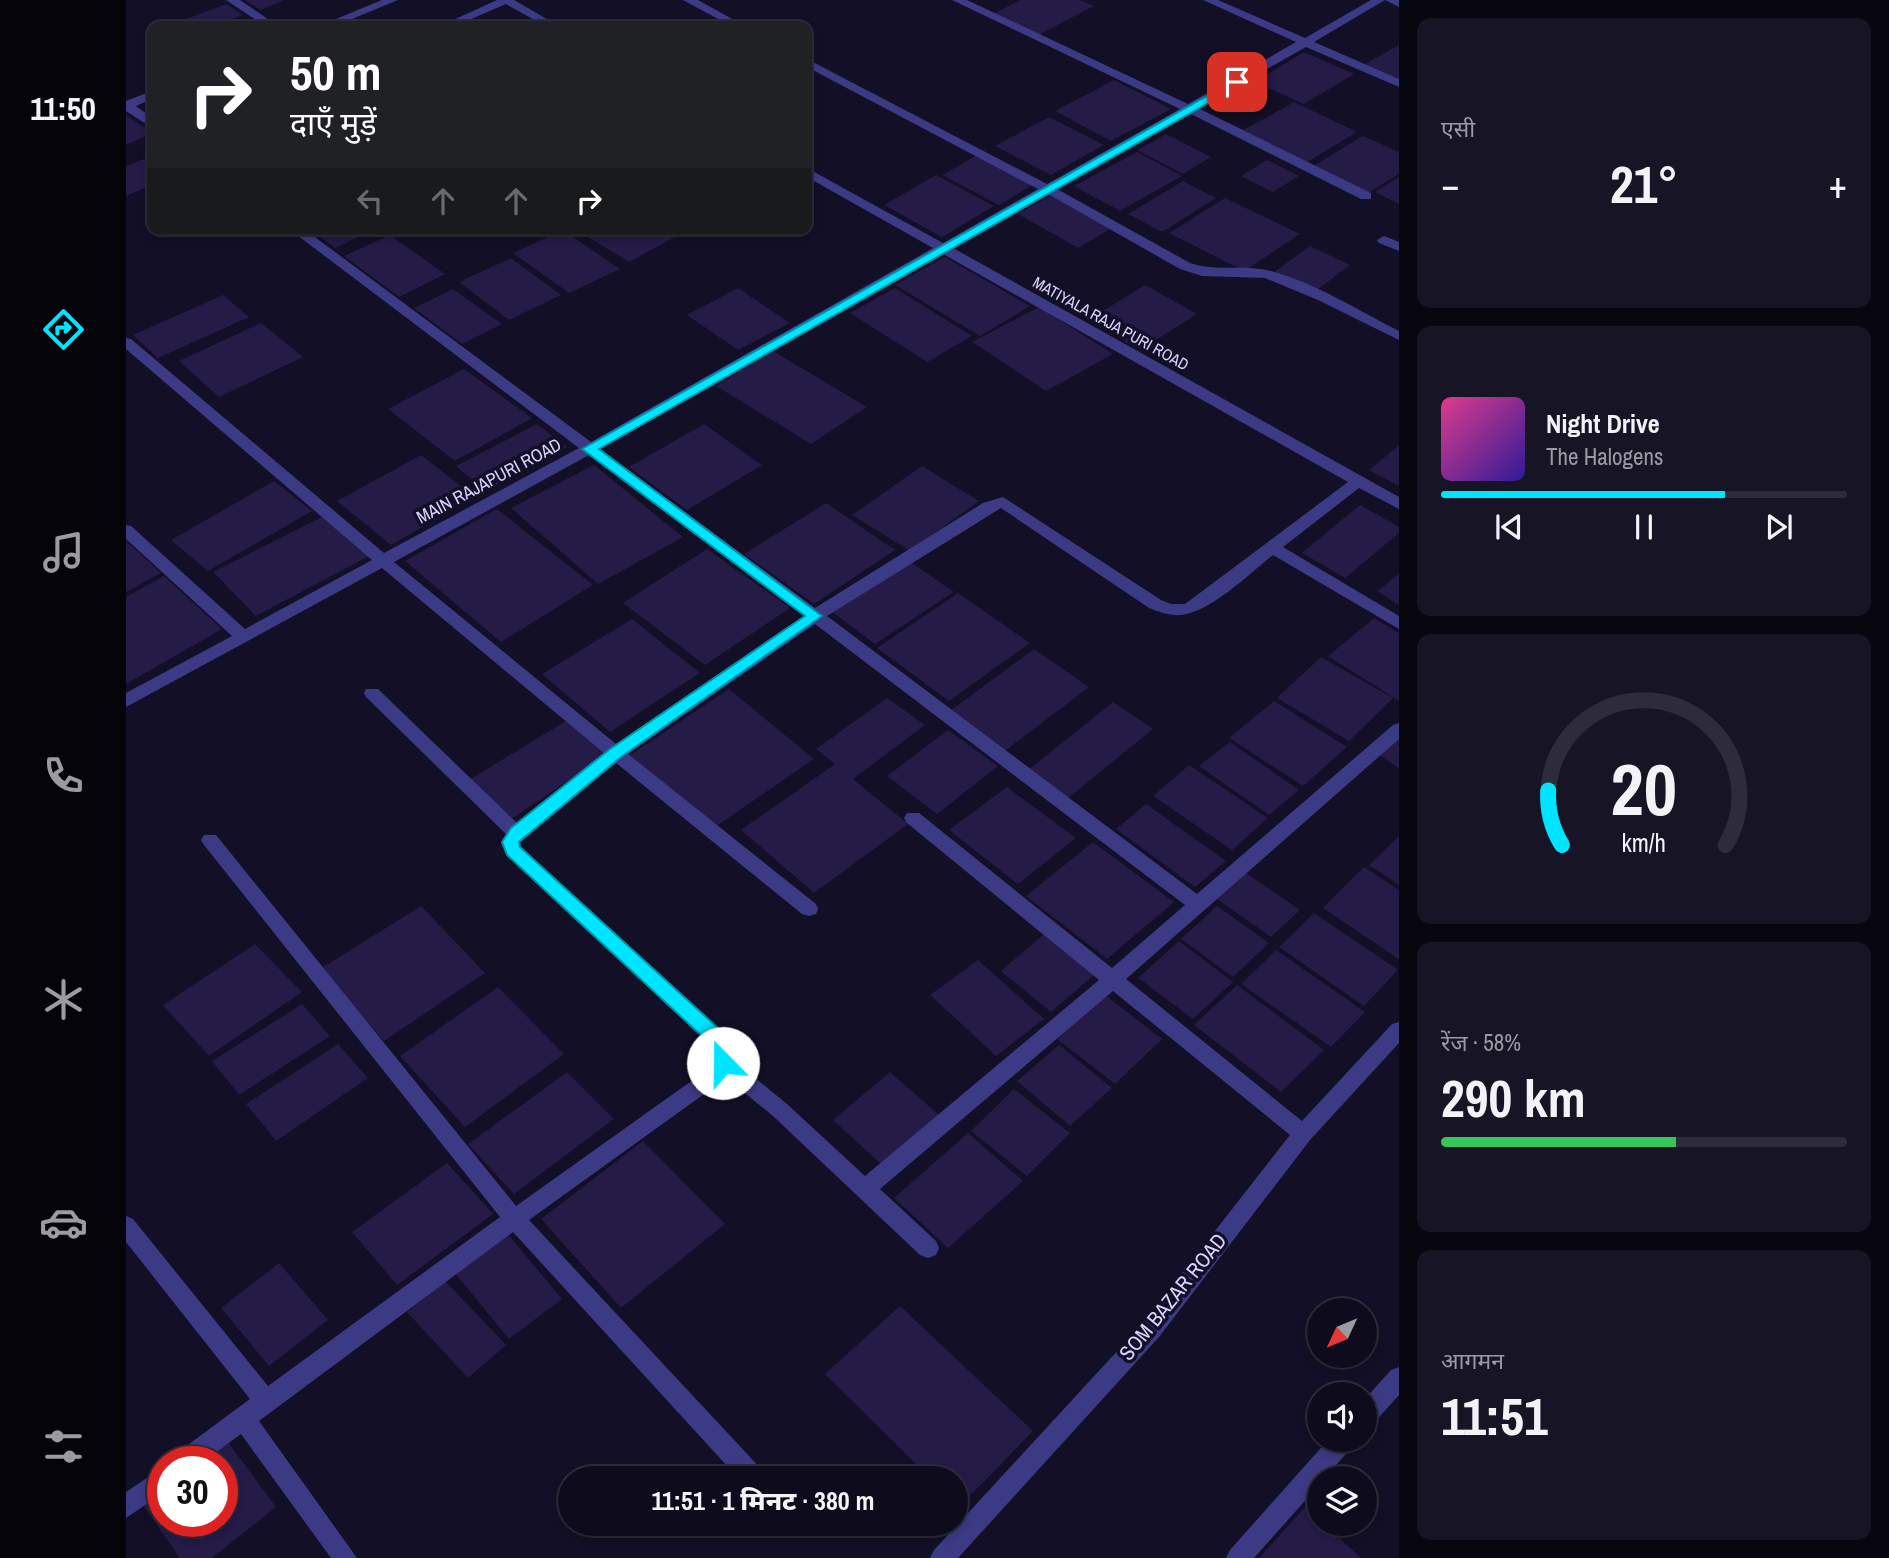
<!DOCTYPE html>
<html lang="hi">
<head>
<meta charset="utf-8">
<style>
	:root { --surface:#0e0b1c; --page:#171425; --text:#f1f3f6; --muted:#9b9ba3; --line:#2e2b3b; --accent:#00e5ff }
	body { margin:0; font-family:"Archivo Narrow","Noto Sans Devanagari",sans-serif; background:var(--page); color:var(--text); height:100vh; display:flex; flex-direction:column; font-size:26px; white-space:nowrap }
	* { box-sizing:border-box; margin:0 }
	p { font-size:23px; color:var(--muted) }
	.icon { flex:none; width:38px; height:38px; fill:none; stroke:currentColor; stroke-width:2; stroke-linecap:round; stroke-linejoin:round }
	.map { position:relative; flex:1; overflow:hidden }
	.drawer { display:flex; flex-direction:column; gap:18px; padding:18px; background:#08060f; width:490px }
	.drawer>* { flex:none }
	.guide { position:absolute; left:21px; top:21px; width:665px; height:214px; border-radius:14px; box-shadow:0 4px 10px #0003,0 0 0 2px var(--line); background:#202124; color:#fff; overflow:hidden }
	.needle { width:46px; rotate:226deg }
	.controls { position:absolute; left:1181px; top:1298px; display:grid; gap:14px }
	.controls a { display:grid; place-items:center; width:70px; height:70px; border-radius:50%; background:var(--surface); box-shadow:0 4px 10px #0003,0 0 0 2px var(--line); font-size:35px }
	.speed { position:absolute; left:21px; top:1446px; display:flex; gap:14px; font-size:35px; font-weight:700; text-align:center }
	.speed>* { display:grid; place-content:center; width:91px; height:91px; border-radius:50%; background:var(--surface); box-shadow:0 4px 10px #0003,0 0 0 2px var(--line); line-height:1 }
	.speed .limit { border:10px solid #d22; background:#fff; color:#111 }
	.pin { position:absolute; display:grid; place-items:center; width:60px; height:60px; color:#fff; margin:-30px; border-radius:14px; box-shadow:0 4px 10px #0006 }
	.me { position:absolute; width:77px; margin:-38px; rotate:338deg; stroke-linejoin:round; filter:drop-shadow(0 0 5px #0008) }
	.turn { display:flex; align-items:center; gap:24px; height:147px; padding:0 28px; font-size:32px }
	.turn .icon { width:91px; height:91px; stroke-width:2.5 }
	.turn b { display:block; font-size:49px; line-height:60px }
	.lanes { display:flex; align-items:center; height:66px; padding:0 28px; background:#0003; justify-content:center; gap:35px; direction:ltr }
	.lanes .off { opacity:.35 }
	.big { font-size:52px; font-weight:800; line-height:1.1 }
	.drawer .card { flex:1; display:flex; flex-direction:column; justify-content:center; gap:10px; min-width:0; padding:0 24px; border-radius:14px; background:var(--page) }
	.drawer .dial { align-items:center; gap:0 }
	.dial svg { height:182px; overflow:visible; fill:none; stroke:var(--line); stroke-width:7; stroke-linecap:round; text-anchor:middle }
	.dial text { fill:var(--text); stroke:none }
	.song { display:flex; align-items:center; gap:21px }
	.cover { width:84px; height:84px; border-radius:10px; background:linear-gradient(135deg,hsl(330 70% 55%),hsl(250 70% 35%)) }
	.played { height:7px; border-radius:4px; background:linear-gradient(90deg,var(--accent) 70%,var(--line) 70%) }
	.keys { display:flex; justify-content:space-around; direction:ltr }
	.heat { display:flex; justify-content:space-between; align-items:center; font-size:38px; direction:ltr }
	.charge { height:10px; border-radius:5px; background:linear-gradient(90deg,#34c759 58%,var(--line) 0) }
	.trip { position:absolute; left:432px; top:1466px; width:410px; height:70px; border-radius:35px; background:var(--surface); box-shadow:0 4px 10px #0003,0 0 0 2px var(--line); font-weight:800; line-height:70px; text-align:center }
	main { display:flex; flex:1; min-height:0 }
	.tab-bar { display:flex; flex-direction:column; width:126px; justify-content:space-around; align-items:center; background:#06040b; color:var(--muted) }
	.tab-bar .icon { width:49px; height:49px }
	.tab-bar .active { color:var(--accent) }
	.tab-bar b { font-size:32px; color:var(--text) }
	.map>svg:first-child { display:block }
	.building { fill:#241b47 }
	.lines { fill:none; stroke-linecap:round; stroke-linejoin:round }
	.minor { fill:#3d3a85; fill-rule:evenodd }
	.route { fill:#00e5ff; stroke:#0095a6; stroke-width:2 }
	.labels { text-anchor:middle; stroke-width:7; stroke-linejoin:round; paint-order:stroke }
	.far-street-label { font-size:16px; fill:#d9d4ff; stroke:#130f26 }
	.street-label { font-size:18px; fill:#d9d4ff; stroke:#130f26 }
	.near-street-label { font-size:21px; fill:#d9d4ff; stroke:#130f26 }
</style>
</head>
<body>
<main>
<nav class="tab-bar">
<b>11:50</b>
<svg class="icon active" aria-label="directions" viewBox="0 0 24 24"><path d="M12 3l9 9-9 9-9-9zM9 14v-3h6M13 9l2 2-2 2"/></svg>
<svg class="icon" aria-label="music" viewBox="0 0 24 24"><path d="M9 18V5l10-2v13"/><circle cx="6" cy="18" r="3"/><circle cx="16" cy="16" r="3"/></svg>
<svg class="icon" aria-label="phone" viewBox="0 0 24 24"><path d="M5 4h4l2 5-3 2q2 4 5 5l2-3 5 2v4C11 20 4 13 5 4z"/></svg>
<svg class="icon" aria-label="climate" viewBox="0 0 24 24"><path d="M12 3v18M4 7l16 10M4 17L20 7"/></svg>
<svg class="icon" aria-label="car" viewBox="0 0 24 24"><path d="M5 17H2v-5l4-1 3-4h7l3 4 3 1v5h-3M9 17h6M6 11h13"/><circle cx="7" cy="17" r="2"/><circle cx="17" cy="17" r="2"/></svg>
<svg class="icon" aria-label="filters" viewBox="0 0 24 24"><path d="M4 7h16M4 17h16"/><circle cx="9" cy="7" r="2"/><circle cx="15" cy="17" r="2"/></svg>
</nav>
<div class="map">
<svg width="1273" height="1558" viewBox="0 0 1273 1558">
	<rect width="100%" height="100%" fill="#130f26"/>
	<path class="building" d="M119,0H158L135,10Z
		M895,0H954L968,6L912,35L867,14Z
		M100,4L117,15L89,26H42Z
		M1273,45V79L1239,64Z
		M1178,52L1228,74L1178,104L1129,82Z
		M988,80L1045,109L985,141L929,111Z
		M1168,102L1231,132L1178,164L1114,132Z
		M0,115L26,133L0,145Z
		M923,117L978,145L925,175L869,146Z
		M1040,134L1085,157L1057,174L1011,150Z
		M1237,136L1273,152V174L1242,193L1187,166Z
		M1011,152L1056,176L994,211L948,186Z
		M853,154L910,183L873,205L816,175Z
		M26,156V185L0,196V166Z
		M1141,160L1173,176L1147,192L1115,176Z
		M810,175L868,206L816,237L758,205Z
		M1273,177V204L1249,192Z
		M1057,181L1090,198L1036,232L1002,214Z
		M928,194L988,227L952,248L892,214Z
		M1099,198L1174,234L1118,271L1043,233Z
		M184,229H249L209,248Z
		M449,229H553L558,232L503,262Z
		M437,230L494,269L443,293L387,253Z
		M264,235L319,274L273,297L218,256Z
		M1184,246L1224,265L1187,293L1147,273Z
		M819,257L904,306L854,336L769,285Z
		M385,258L435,295L383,320L333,282Z
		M1019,285L1071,314L1014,350L962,320Z
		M612,288L664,323L612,350L561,315Z
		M769,288L846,336L801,362L724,313Z
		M327,289L376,324L336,344L288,308Z
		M97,295L123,317L32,358L7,335Z
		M913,307L987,354L920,391L846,342Z
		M135,323L177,357L93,397L53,361Z
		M647,351L741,407L685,444L590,386Z
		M338,369L406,418L329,461L262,409Z
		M411,424L441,447L360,491L330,466Z
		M578,424L636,465L561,510L503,467Z
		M1273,445V486L1243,470Z
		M295,455L349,497L265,545L211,501Z
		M468,465L557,537L472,584L385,508Z
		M796,466L853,501L784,551L726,515Z
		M148,481L186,511L82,571L45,540Z
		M700,503L769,550L688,604L618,554Z
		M1234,505L1273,527V533L1219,578L1176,553Z
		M371,509L467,585L375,642L279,561Z
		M198,516L243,556L130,616L87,572Z
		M0,541L35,573L0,592Z
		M581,549L664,608L579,665L497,603Z
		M783,561L828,592L749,644L705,611Z
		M1273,574V605L1251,591Z
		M38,576L96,629L0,684V597Z
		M832,593L904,643L823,701L751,648Z
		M1248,618L1273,633V701L1202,656Z
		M506,619L574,673L484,732L416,674Z
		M908,649L963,687L879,751L824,711Z
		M1195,657L1267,698L1223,741L1151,698Z
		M603,689L688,759L586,829L501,757Z
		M761,698L799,725L727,779L782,824L688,893L615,830L709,764L690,749Z
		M1148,701L1221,747L1177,786L1103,738Z
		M987,702L1027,729L941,799L901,771Z
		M443,719L481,754L384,820L343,780Z
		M822,730L872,766L811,814L761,776Z
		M1273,738V768L1253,755Z
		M1104,742L1173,790L1143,815L1073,766Z
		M1063,765L1142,818L1106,850L1027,796Z
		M881,787L950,838L892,884L823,830Z
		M1020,804L1100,861L1069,887L990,829Z
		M1273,836V885L1243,865Z
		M967,842L1048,902L981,959L900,896Z
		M1238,867L1273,890V959L1197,908Z
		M1120,873L1174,910L1145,937L1091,899Z
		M295,906L359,973L258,1041L194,969Z
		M1091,906L1143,943L1107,977L1055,939Z
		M1188,913L1272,970L1238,1006L1153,947Z
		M918,934L969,974L925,1012L875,971Z
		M1053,941L1107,982L1067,1019L1012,978Z
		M129,944L176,992L83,1056L37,1005Z
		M1150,950L1239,1012L1205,1047L1115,984Z
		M852,960L918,1019L870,1056L804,995Z
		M1111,985L1198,1050L1155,1092L1068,1025Z
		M372,987L438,1054L339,1127L274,1056Z
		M979,995L1036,1039L989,1084L931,1039Z
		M176,1004L204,1036L113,1095L86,1061Z
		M212,1044L242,1078L150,1141L120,1104Z
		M933,1045L986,1088L944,1126L891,1081Z
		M441,1072L488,1119L388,1194L342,1144Z
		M764,1072L813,1115L755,1164L707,1120Z
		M888,1089L944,1133L901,1176L845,1131Z
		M842,1133L897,1181L822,1248L768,1198Z
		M517,1141L599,1224L495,1308L415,1219Z
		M321,1163L367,1214L271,1285L226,1232Z
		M380,1232L436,1299L383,1339L327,1271Z
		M153,1263L202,1320L143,1366L95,1308Z
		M319,1281L380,1345L342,1378L281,1312Z
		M774,1306L907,1431L833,1507L830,1503V1479H805L699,1374Z
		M96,1434L150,1507L86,1558H54L12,1498L37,1480V1521H96V1461H61Z
		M1179,1507L1194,1520V1524H1198L1235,1558H1133Z"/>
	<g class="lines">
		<path class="minor" d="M100,0H114L152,26H139Z
			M256,0H272L209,26H193Z
			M371,0H388L433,26H419L380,4L329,26H314Z
			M557,0H572L619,26H605Z
			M826,0H841L1062,104L1170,42L1077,0H1092L1179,38L1245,0H1273V7L1259,0L1188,42L1273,79V87L1180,47L1072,108L1245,193V199H1235L1063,113L931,189L1064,263C1090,272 1118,264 1145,271C1189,283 1232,310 1273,331V340L1192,300L1139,278L1076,276L1054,269L922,194L827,248L1273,497V509L1233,488L1157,547L1273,616V629L1147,555C1123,574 1085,612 1055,615C1044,616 1033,612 1023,608L875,508L701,616L1071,894L1267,725L1273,723V739L1000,979L1176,1121L1266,1024L1273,1022V1043L1184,1140L1033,1337L832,1558H804L808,1550L1017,1323L1164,1135L987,991L754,1189L810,1241L813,1248L810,1255L802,1258L794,1255L647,1116L598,1076L592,1084L403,1220L637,1471L640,1479H613L387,1232L133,1421L231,1558H205L115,1434L78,1461H48L51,1453L124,1399L0,1242V1216L7,1219L142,1386L374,1217L78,845L75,840L78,835H90L390,1206L578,1072C588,1059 589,1053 579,1040L381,855L376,842L380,834L240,697L238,693L240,689H252L391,823L478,753L256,568L0,707V693L106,636L0,539V525L5,526L119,629L246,560L0,349V338L5,339L258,553L453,448L163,229H178L465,442L807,248L681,177V168L817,243L912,189L681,67V59L921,184L1054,109ZM817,254L1222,482L1059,604H1045L1035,600L877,497L857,503L689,608L474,449ZM463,455L678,616L490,744L268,562ZM689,624L1059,905L986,968L793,813H781L778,818L781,823L973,980L739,1176L661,1104L606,1059L605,1046L593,1028L395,847L394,842L490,763L676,914L683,916L690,914L692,909L690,904L502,754Z
			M26,91V99L10,106L26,118V128L0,111V101Z
			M1258,236L1273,242V251L1253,243L1251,240Z
			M1273,1367V1395L1247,1424L1239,1427V1399L1265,1370Z
			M1202,1440H1228L1225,1448L1198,1479H1194V1484L1128,1558H1100L1104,1550Z
			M37,1467V1493L0,1518V1492Z"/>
	</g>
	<path class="route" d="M1111,79L1116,82L1114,85L473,449L696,616L495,757L393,842L394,847L592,1028C602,1041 611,1052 603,1069L597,1071L590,1069L588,1050L579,1039L381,855L376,842L385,828L484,749L679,616L456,449Z"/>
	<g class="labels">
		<g class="far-street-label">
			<text transform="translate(985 323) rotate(29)" y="6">MATIYALA RAJA PURI ROAD</text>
		</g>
		<g class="street-label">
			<text transform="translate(363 481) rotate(-28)" y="6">MAIN RAJAPURI ROAD</text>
		</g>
		<g class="near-street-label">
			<text transform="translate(1047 1297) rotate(-51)" y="7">SOM BAZAR ROAD</text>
		</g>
	</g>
</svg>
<div class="controls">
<a><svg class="needle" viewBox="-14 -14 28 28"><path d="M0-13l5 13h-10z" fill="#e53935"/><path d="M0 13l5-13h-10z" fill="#9b9ba3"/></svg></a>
<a><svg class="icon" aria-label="sound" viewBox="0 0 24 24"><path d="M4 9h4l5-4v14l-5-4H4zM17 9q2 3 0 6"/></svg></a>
<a><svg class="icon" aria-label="layers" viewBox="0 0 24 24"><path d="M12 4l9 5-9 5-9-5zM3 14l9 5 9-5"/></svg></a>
</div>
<div class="speed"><div class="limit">30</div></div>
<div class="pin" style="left:1111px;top:82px;background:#d93025"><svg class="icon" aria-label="arrive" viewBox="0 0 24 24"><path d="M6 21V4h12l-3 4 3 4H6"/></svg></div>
<svg class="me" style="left:597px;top:1063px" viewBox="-20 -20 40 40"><circle r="19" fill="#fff"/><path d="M0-13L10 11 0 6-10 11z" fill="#00e5ff"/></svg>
<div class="trip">11:51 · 1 मिनट · 380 m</div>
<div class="guide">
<div class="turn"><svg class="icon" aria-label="right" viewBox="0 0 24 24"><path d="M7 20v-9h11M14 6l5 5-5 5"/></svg><div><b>50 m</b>दाएँ मुड़ें</div></div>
<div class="lanes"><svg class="icon off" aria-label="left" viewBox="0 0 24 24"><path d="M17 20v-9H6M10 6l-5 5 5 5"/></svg><svg class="icon off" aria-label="ahead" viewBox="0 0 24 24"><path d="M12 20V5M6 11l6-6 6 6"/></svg><svg class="icon off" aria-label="ahead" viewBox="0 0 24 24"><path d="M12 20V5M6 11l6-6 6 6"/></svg><svg class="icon" aria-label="right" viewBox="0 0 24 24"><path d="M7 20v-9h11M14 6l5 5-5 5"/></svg></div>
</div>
</div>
<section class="drawer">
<div class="card"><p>एसी</p>
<div class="heat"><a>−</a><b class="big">21°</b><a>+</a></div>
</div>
<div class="card">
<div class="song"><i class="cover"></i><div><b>Night Drive</b><p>The Halogens</p></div></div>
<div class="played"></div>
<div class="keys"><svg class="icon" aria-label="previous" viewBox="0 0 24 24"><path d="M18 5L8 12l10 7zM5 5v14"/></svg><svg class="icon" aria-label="pause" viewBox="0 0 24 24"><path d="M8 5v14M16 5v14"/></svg><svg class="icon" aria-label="next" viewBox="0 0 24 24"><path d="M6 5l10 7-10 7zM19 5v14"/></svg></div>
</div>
<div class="card dial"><svg viewBox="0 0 100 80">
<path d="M14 69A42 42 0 1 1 86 69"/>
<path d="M14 69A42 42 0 0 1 8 45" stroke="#00e5ff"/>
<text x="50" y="56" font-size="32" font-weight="700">20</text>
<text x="50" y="72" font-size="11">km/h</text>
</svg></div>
<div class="card"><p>रेंज · 58%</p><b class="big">290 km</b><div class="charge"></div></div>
<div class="card"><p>आगमन</p><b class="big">11:51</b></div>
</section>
</main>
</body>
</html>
